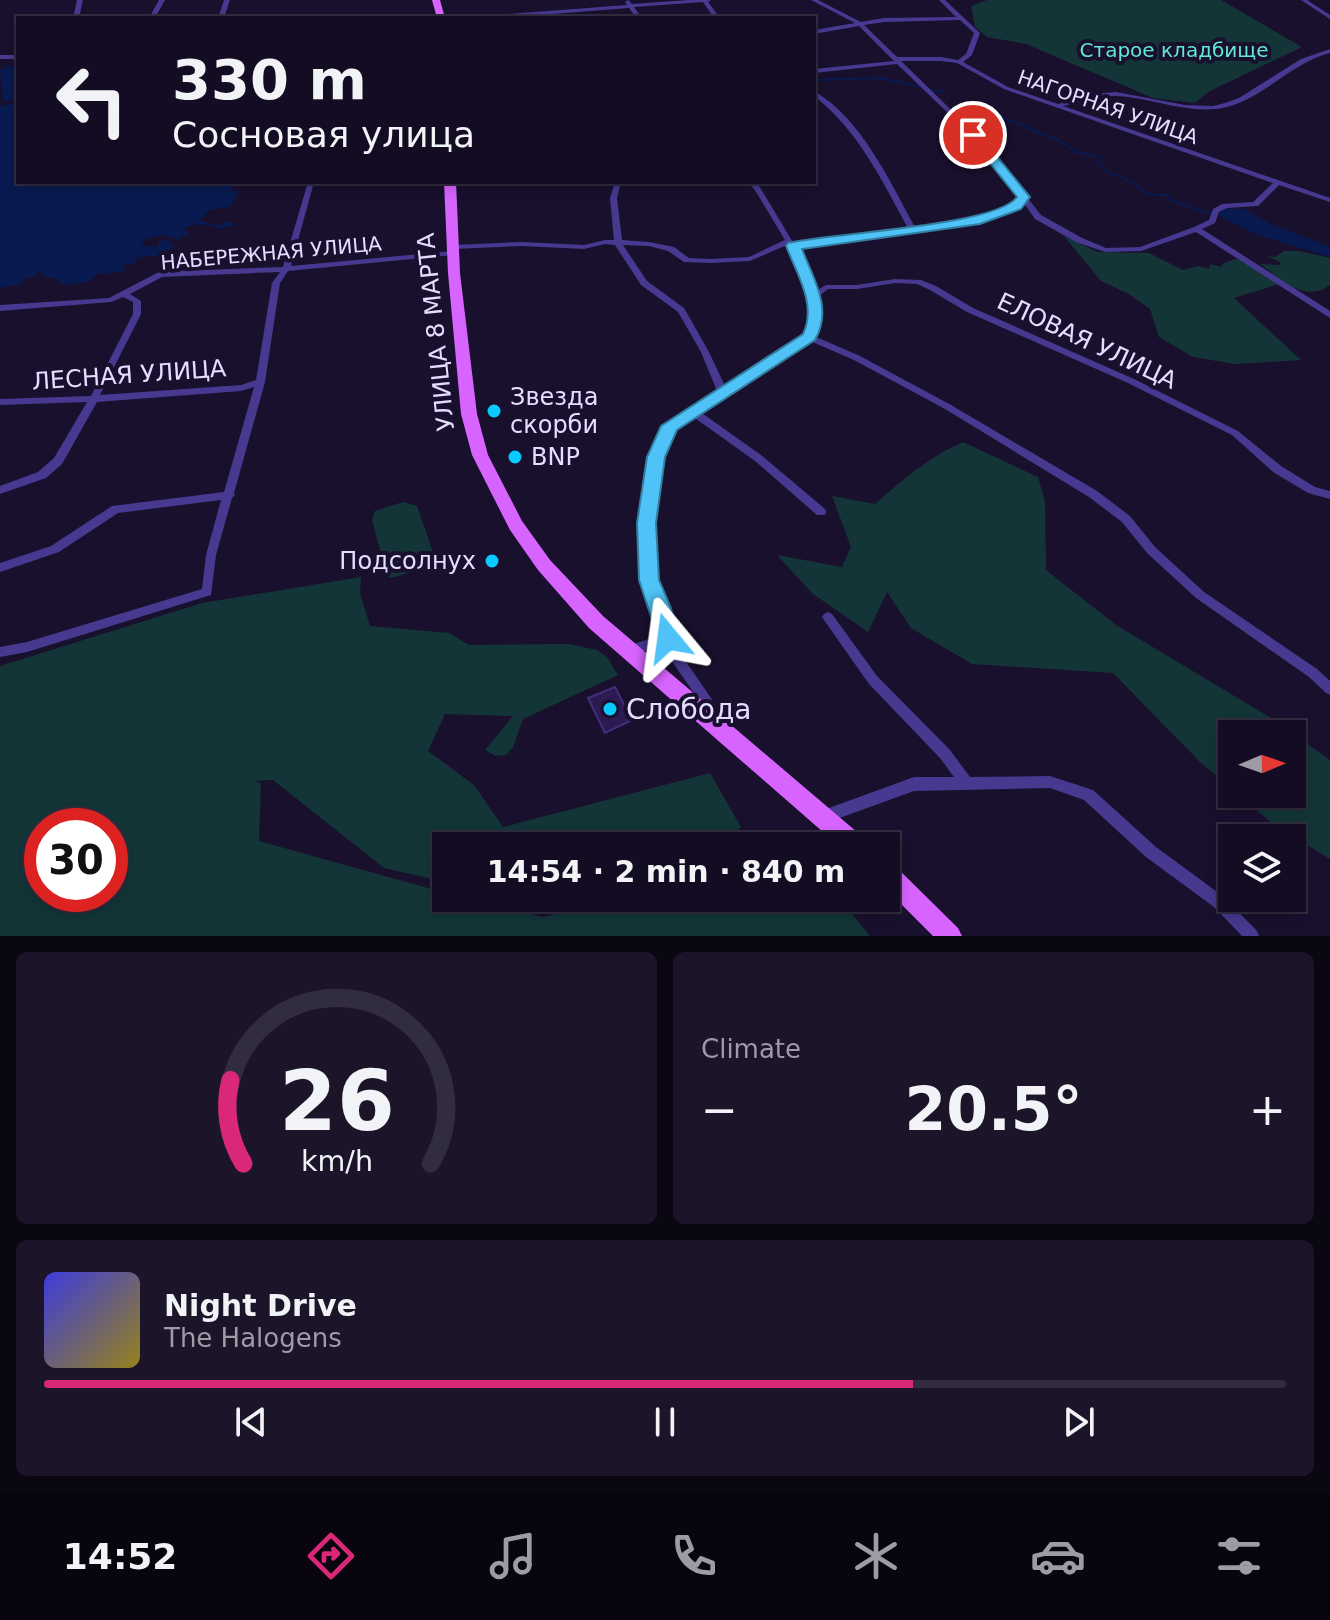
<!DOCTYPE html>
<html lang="en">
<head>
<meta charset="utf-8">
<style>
	:root { --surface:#130c22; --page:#1c152a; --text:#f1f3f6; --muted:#9d9ba5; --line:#322c40; --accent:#db2777 }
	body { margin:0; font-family:"DejaVu Sans",sans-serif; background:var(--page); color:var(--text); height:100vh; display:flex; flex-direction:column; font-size:30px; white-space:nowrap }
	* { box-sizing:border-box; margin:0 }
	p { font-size:26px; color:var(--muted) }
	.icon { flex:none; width:44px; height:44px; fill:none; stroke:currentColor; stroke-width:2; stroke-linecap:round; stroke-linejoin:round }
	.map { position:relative; height:936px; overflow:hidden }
	.side { display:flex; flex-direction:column; gap:16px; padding:16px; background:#0a0713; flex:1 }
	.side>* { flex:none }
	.top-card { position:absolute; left:16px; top:16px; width:800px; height:168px; border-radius:0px; box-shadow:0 4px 12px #0003,0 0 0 2px var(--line); background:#130c22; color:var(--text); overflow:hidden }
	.needle { width:52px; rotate:88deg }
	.fabs { position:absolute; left:1218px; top:720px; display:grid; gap:16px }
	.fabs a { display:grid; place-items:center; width:88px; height:88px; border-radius:0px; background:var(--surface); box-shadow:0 4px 12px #0003,0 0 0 2px var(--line); font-size:40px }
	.speed { position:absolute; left:24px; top:808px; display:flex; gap:16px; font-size:40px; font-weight:700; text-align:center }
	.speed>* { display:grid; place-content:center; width:104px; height:104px; border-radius:50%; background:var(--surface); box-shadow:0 4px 12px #0003,0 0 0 2px var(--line); line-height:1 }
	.speed .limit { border:12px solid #d22; background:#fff; color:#111 }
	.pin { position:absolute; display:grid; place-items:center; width:68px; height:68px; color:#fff; margin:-34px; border:4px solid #fff; border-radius:50%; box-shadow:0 2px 8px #0007 }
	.me { position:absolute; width:88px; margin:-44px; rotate:344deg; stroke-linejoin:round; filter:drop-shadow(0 0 6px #0008) }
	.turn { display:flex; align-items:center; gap:28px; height:168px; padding:0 24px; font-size:36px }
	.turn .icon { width:104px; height:104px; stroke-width:2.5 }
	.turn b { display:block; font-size:56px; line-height:68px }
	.big { font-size:60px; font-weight:700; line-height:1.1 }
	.side .tile { flex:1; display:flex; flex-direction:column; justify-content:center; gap:12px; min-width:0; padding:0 28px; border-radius:12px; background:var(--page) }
	.side .dial { align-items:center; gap:0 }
	.dial svg { height:208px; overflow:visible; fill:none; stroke:var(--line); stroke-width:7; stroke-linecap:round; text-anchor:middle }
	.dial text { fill:var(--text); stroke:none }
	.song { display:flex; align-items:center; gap:24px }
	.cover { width:96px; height:96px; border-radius:12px; background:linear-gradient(135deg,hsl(240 70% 55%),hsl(50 70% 35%)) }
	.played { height:8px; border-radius:4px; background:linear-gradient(90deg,var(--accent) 70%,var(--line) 70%) }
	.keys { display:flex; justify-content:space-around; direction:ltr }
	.heat { display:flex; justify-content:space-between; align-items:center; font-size:44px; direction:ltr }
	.side .tiles { flex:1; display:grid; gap:16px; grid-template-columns:1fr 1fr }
	.tile:last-child { grid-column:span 2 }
	.trip { position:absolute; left:432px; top:832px; width:468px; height:80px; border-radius:0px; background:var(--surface); box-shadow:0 4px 12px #0003,0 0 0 2px var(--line); font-weight:700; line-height:80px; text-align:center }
	.tabs { display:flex; height:128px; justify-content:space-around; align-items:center; background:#08050e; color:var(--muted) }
	.tabs .icon { width:56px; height:56px }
	.tabs .on { color:var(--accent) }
	.tabs b { font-size:36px; color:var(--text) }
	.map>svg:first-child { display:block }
	.green { fill:#133538; fill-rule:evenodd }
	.water { fill:#081a4f }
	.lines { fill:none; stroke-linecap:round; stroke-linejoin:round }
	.stream { stroke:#081a4f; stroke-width:2 }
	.building { fill:#2c1b50; stroke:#452c7d; stroke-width:2 }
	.minor { fill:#46398f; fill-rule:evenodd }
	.primary { fill:#d764ff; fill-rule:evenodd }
	.route { fill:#4fc3f7; stroke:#337fa1; stroke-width:2 }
	.poi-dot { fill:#09caff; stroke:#19102e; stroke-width:3 }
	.labels { text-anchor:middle; stroke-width:8; stroke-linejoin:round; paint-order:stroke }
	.far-park-label { font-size:20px; fill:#60e7d5; stroke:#19102e }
	.far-street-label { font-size:20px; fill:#e5ddff; stroke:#19102e }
	.street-label { font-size:24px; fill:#e5ddff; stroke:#19102e }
	.poi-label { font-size:24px; fill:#e5ddff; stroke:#19102e; text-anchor:start }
	.near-poi-label { font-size:28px; fill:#e5ddff; stroke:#19102e; text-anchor:start }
</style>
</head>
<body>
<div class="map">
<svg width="1330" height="936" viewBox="0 0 1330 936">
	<rect width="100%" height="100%" fill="#19102e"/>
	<path class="green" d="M987,0H1221L1302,47L1208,92L1195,103L1153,98L1026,44L987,37L975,27L971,6Z
		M1064,236L1098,252L1149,253L1183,270L1198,266L1209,269L1210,264L1222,267V264L1235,259L1242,260L1279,284L1234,298L1301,360L1235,364L1193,357L1159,337L1150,309L1129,294L1101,281Z
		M1284,251H1299L1330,258V285C1305,304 1280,278 1260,264L1280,265V262L1267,256L1275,257Z
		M963,442L1038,477L1045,501L1046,570L1116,625L1271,718L1330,760V859L1274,825L1238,794H1292V734H1232V789L1200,762L1113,673L972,664L911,628L887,592L868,632L813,594L777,555L842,567L851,547L832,496L875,504C902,480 930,456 963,442Z
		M403,502L417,506L435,558L430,567L391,578L387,576L372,520L375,511Z
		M361,577L360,593L370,626L449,633L469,645L569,644L597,650L607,657L618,675L523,719L513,747L506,755L496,756L485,750L513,716L445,714L428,751L474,785L503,827L710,773L741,827L727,846H446V882L384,868L273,780L254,781L261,783L259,841L446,893V898H467L543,917L620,898H839L870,936H0V666L202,603ZM42,826H110V894H42Z"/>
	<path class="water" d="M9,66L18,68V99L3,102L0,70Z
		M18,102V182H229L235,186L231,191H239L230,207L209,210L200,221L220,226L226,221L238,225L217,229L214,226L193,224L184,229L188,231L187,237L179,236L182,241C168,235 156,233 142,241L144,246L156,247L160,243L157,240L171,241L174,247L157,256L139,257L134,264L122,266L124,272L97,274L91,281L67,285L57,282L59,279L44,277L38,269L34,277L26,278L20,284L0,288V106Z
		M1225,208L1244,209L1273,225L1330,247V257L1259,235L1222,218L1219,214Z"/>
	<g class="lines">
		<path class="stream" d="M817,80L882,78L920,87
			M932,90L943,92
			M979,108L1062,142L1075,152L1100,157L1097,163C1107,174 1113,174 1125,179C1143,188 1143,197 1167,195L1172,201L1212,214"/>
	</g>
	<path class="building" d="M615,687L632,720L605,733L588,698Z"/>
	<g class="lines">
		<path class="minor" d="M77,0H83L79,18H73Z
			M159,0H165L155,18H149Z
			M224,0H230L224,18H218Z
			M689,0H711L708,2L720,18H714L703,2L634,7L642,18H636L629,8L501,18H478L481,16L627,5L625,2L628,0L632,4Z
			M811,0H818L861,22L884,18L956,17L939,0H945L980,33L972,55L963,62L1008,87L1058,104L1103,93L1116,92L1185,105L1213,106L1225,103L1239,98L1301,59L1330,49V53C1291,63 1265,97 1227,107C1190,116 1154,98 1117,96C1099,95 1081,103 1063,106L1330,198V202L1279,185L1258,206L1227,208L1219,212L1215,223L1202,229L1330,311V318L1196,232L1141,251L1105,252L1076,242L1035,219L1023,202C1000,219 968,224 940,229C893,238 845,243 797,248L811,276L816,291L826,285H857L895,279L921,280L936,286L973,308L1134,379L1238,431L1281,466L1315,487L1330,491V499L1308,493L1273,472L1232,435L1128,383L967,312L930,290L917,284L895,283L857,289H828L818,297C820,312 819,322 814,336L860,356L951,405L1097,491L1130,516L1155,547L1204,592L1317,669L1330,681V695L1326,693L1309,677L1196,598L1147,553L1122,522L1089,497L945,409L854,360L810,341L699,411L761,455L825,509L826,512L825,515H817L755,461L692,416L673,428L661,457L651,523L655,580L667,608L674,638L680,653L711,698L713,702L711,706L707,708L703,706L671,660L665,644L629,656L625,655L623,651L625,647L661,635L655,608L643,580L641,523L651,457L666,424L717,391L701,352L678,312L641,285L615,245L605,244L584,249L522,246L454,249L450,247L454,245L522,242L584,245L605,240H614L610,198L615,182H621L617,198L622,240L649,242L674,247L689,258L710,259L749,257L785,240L758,195L749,182H756L761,189L794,244L909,230C882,181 859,131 814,96V91C862,119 890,182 916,229C951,223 991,219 1019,197L978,142L897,64L814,73V69L894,61L859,26L814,34V30L855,23ZM960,20L974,33L966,54L958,60L941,57H897L864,25L884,22ZM901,61H941L957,63L1004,89L1273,183L1253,202L1222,204L1213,209L1209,220L1194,227L1140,247L1106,248L1082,238L1041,215L982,140ZM623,245L649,246L668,251L684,262L710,263L750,261L787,245C803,274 819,303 805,335L725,386L709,352L684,308L647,281Z
			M1301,0H1307L1330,15V19Z
			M0,55H18V59H0Z
			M308,182H314L291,266L453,251L457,253L453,255L288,271L280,283L265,382L234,493L235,495L232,498L216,555L211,595L27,652L0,657V647L27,642L202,589L206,555L221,500L118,513L59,552L0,572V563L51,546L112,506L224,492L254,387L241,391L97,402L62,464L46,478L0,494V486L38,472L54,458L87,402L0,405V399L91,396L133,314V302L123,297L111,302L0,311V305L109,298L157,273L175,271L283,267ZM280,272L272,283L256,380L241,385L100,395L141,314V301L130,294L162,277Z
			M828,612L832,614L877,676L950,750L970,777L1050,776L1093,790L1156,847L1224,897L1257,931L1259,936H1242L1214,907L1146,857L1084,800L1050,788L914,791L823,824L818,822L816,817L818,812L914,777H954L940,758L869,684L824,620L822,617L824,614Z"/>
		<path class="primary" d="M432,0H440L445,18H437Z
			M444,182H456L460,273L477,414L488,455L522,521L550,560L603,616L864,838L867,846H839L589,628L538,570L510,530L472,455L461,414L448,273Z
			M886,862L894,865L958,928L962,936H933L886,889Z"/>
	</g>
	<path class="route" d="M969,132H977L1030,197L1021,209L980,224L802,249C814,280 833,309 815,340L677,430L665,457L656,523L659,580L671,608L678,638L675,644L668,647L660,644L639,580L637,523L647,457L661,426L803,334C817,305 797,274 786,246L788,243C831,233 996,226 1017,197L969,137Z"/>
	<g class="poi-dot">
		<circle cx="494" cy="411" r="8"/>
		<circle cx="515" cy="457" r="8"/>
		<circle cx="492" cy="561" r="8"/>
		<circle cx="610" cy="709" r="8"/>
	</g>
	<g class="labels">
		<g class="far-park-label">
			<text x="1174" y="57">Старое кладбище</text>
		</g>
		<g class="far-street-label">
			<text transform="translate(1108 107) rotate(19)" y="7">НАГОРНАЯ УЛИЦА</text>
			<text transform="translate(271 253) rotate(-5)" y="7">НАБЕРЕЖНАЯ УЛИЦА</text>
		</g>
		<g class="street-label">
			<text transform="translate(436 332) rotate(-96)" y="8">УЛИЦА 8 МАРТА</text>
			<text transform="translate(1087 341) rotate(25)" y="8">ЕЛОВАЯ УЛИЦА</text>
			<text transform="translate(129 375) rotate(-4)" y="8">ЛЕСНАЯ УЛИЦА</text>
		</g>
		<g class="poi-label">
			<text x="510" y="405">Звезда<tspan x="510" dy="28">скорби</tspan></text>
			<text x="531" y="465">BNP</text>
			<text x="476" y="569" text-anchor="end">Подсолнух</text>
		</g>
		<g class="near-poi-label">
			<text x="626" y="719">Слобода</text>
		</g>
	</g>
</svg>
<div class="fabs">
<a><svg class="needle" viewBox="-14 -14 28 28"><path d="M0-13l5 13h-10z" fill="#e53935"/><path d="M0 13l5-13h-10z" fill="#9d9ba5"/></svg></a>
<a><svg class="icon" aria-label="layers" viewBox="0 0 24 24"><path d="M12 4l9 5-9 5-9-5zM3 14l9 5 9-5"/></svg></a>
</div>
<div class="speed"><div class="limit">30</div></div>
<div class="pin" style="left:973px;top:135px;background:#d93025"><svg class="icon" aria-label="arrive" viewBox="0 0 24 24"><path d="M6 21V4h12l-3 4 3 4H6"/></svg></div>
<svg class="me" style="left:668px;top:638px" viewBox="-20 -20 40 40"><path d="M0-17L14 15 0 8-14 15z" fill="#4fc3f7" stroke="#fff" stroke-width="4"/></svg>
<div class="trip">14:54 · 2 min · 840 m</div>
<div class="top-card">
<div class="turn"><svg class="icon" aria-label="left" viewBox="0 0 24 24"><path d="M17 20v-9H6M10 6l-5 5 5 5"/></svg><div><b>330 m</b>Сосновая улица</div></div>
</div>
</div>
<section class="side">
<div class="tiles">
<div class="tile dial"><svg viewBox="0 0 100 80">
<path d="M14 69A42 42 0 1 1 86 69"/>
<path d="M14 69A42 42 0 0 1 9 37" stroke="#db2777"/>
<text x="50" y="56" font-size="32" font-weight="700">26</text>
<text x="50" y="72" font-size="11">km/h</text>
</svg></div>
<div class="tile"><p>Climate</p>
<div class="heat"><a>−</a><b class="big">20.5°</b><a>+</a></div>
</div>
<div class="tile">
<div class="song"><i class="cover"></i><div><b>Night Drive</b><p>The Halogens</p></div></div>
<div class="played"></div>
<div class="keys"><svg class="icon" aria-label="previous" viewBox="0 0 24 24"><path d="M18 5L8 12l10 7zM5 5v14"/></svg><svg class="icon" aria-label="pause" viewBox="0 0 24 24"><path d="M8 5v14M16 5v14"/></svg><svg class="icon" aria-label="next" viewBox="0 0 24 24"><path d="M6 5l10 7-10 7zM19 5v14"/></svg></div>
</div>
</div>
</section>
<nav class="tabs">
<b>14:52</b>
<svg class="icon on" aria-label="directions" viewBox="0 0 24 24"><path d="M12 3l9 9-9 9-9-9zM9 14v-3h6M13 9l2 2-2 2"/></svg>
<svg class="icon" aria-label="music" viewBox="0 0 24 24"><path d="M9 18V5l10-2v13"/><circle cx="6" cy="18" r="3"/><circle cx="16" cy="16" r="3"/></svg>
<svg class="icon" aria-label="phone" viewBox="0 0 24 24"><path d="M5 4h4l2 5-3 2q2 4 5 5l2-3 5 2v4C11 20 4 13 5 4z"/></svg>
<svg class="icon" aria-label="climate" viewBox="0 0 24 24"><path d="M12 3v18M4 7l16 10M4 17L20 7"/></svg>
<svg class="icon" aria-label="car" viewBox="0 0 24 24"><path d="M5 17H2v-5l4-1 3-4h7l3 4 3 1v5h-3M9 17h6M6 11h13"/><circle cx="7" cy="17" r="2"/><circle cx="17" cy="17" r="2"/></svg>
<svg class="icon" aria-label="filters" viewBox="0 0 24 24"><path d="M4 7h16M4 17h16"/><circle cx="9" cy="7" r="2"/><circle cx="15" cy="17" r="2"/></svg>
</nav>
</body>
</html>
